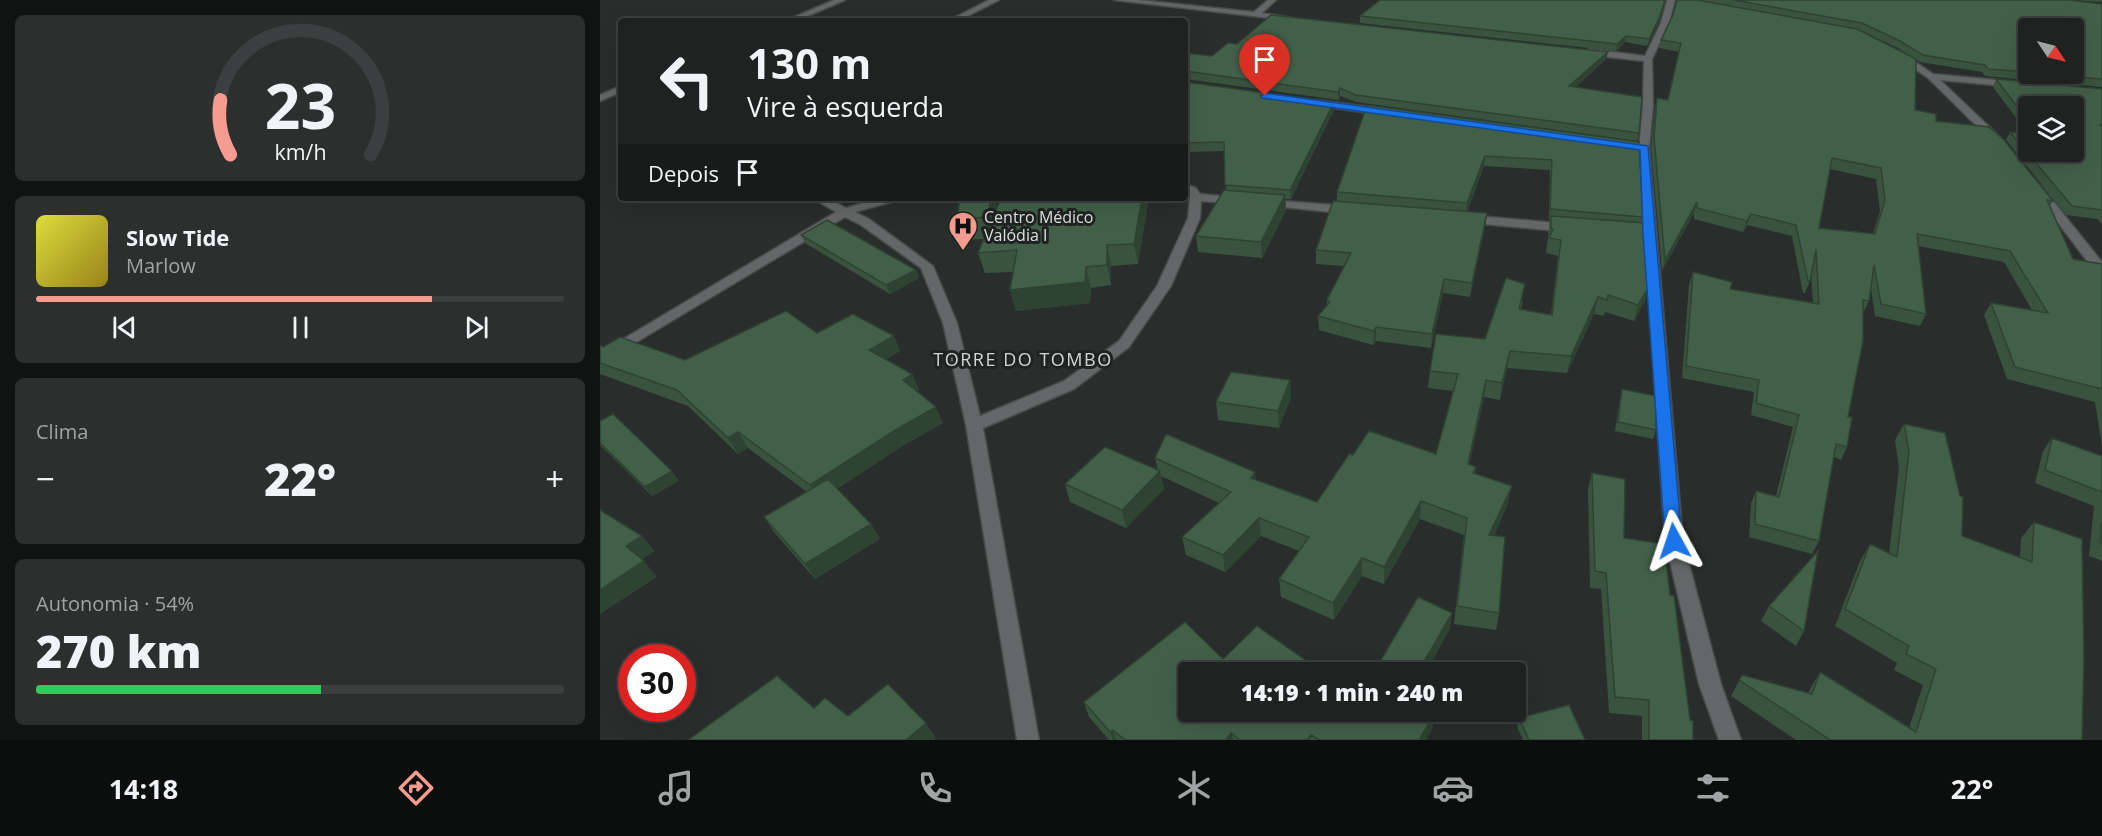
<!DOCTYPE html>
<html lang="pt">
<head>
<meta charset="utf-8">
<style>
	:root { --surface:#1f2221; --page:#2c2f2e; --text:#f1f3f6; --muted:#a1a4a5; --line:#3c3f3f; --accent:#f59c90 }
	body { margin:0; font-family:"Open Sans",sans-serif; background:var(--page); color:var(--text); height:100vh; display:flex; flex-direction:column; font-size:22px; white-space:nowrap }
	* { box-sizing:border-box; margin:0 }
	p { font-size:20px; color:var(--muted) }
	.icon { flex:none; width:33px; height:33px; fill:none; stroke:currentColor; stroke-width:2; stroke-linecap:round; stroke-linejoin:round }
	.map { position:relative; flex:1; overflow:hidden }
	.drawer { display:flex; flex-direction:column; gap:15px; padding:15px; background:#111312; width:600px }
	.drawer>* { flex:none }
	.hud { position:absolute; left:18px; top:18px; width:570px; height:183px; border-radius:6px; box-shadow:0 6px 24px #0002,0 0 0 2px var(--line); background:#1f2221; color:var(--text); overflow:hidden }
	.needle { width:39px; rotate:125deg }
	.fabs { position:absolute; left:1418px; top:18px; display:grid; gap:12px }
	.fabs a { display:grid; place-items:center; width:66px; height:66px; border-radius:6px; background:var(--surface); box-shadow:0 6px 24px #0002,0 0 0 2px var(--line); font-size:30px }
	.speed { position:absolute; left:18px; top:644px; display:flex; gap:12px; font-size:30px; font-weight:700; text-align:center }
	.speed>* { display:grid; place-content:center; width:78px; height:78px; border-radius:50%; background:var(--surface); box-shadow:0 6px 24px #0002,0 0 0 2px var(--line); line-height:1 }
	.speed .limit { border:9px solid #d22; background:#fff; color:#111 }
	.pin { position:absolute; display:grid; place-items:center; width:51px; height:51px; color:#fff; margin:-62px -26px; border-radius:50% 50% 50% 0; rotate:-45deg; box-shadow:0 0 6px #0007 }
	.pin .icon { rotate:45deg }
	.me { position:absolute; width:66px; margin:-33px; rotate:355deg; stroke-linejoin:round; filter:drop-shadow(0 0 4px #0008) }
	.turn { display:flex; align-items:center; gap:21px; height:126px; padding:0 30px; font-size:27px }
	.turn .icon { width:78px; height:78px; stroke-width:2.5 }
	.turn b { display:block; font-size:42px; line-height:51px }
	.then { display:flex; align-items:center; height:57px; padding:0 30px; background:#0003; gap:12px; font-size:22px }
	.big { font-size:45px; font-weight:800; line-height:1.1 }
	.drawer .tile { flex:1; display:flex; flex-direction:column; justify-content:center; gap:9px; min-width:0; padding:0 21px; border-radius:9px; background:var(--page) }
	.drawer .dial { align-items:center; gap:0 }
	.dial svg { height:156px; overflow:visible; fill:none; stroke:var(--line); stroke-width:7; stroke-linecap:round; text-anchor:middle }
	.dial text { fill:var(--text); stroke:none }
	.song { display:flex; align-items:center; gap:18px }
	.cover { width:72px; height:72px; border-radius:9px; background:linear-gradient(135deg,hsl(60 70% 55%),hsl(50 70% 35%)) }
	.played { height:6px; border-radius:3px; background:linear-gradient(90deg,var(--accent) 75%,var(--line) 75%) }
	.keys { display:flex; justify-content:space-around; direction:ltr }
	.heat { display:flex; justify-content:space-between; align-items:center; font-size:33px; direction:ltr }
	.charge { height:9px; border-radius:4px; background:linear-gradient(90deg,#34c759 54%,var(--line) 0) }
	.trip { position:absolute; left:578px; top:662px; width:348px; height:60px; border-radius:6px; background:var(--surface); box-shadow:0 6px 24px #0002,0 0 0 2px var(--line); font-weight:800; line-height:60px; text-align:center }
	.tabs { display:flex; height:96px; justify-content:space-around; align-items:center; background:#0c0e0d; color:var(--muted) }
	.tabs .icon { width:42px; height:42px }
	.tabs .selected { color:var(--accent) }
	.tabs b { font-size:27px; color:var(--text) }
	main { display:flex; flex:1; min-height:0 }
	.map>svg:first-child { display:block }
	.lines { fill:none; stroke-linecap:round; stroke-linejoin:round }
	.minor-casing { stroke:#464a49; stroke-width:3 }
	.minor { fill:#646667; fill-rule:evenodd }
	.wall { fill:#39533e; fill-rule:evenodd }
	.shaded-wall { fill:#2e4332 }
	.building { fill:#426048; stroke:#2e4332; stroke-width:1.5; fill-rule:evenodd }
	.route { fill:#1a73e8; stroke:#114b97; stroke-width:1.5 }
	.labels { text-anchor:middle; stroke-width:6; stroke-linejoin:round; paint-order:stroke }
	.poi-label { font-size:16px; fill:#dee1e0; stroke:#202322; text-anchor:start }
	.neighbourhood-label { font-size:18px; letter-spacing:1.5px; fill:#d1d6d4; stroke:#202322 }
</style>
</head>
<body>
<main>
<section class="drawer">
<div class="tile dial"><svg viewBox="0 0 100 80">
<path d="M14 69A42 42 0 1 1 86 69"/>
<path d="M14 69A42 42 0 0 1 9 41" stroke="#f59c90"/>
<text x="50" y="56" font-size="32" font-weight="700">23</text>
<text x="50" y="72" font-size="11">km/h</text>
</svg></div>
<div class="tile">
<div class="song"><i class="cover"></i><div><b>Slow Tide</b><p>Marlow</p></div></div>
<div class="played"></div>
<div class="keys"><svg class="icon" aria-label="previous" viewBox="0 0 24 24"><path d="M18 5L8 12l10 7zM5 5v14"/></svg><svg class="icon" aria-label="pause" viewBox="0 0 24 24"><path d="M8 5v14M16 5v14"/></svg><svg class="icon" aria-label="next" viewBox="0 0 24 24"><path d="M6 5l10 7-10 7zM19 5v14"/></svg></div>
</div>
<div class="tile"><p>Clima</p>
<div class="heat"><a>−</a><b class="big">22°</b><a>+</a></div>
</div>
<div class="tile"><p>Autonomia · 54%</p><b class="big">270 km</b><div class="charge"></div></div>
</section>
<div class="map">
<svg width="1502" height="740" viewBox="0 0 1502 740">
	<rect width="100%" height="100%" fill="#292d2c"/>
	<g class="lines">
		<g class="minor-casing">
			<path id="minor" d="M234,0H245L196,21H185Z
				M389,0H399L358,21H348Z
				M514,0H539L654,12L668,0H676L662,13L692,18L688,20Z
				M1067,0H1075L1069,23L1052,59L1053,105L1049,148L1083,541L1121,684L1141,740H1119L1099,684L1065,541L1039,148L1043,105L1044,61L989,55L985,52L989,49L1045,56L1061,23Z
				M1301,52L1333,74L1418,82V86L1415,87L1340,80L1401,138V142H1393L1328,78L1298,57L1297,55Z
				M21,86V92L0,101V95Z
				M716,100L784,109L789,112L784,115L713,105L711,103Z
				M585,184L596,188L600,194L639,198L645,201L639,204L601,201L600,218L571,286L529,347L474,389L383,428L439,740H417L366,425L343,323L321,268L261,225L245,217L0,364V353L236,212L212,198H227L246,208L281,198H300L298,200L255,212L269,219L333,266L357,323L380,416L464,381L519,341L557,286L588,218L590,197L585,191Z
				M1437,185L1441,186L1502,262V275L1497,274L1433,190L1431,188Z
				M666,200L750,206L756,210L750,214L662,205V201Z
				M866,215L968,224L974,228L968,232L862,222L860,219Z"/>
		</g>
		<use href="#minor" class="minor"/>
	</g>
	<path class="wall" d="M1065,0L1059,22L1047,46L1025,42L1016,51L760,23V16Z
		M1098,0H1469L1502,4V87L1385,76L1382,72L1320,62L1314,58L1315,110L1336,121L1453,201L1450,206L1473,259L1502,264V447L1495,402L1407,379L1384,315L1391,303L1432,310L1404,262L1318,246L1326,314L1320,326L1275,316L1271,289L1269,301L1263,313L1248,417L1247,447L1241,460L1234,457L1219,541L1212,554L1149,537L1151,503L1156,491L1176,496L1193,427L1151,415L1154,392L1082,378L1089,284L1093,272L1130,289L1213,303L1211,273L1210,281L1205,293H1203L1192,236L1147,225L1143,232L1094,219V213L1062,271L1051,148L1055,108L1057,98L1068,100L1079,52L1059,48L1061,40L1073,15L1309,55L1298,48L1259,30ZM1428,28L1473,74H1428ZM1230,169L1276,179L1280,211L1273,234L1219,228Z
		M1472,0H1502V2Z
		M637,44L1006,59L976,87L1039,133L1037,141L756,102L740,96L739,100L585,79V53L612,56Z
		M1396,79L1502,89V224L1497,219L1466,215L1406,140L1410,132L1428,134L1393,87ZM1428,106L1473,152H1428Z
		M585,82L734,110L691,199H685L686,210L662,258L598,252L596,236L626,190L624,151L585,152Z
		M767,105L1039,142L1043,217L1042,223L1045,301L1034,321L1005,312L1004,316L994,314L967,373L907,368L900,400L884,397L869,464L876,467L875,473L908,503L894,536L899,613L896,630L854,624L864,535L820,519L784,584L762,576L734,620L681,597L679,579L699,551L661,536L625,572L586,555L582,537L619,503L561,476L564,489L526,528L470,502L465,484L558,470L555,458L656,480L717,502L753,455L836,454L854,391L828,388L830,371L885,339L923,300L921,309L951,314L958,256L946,253L950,220H949L950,170L884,166L867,212L887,213L885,226L870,297L843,293L831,348L776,341L773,345L719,330L718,316L727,305V300L744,266L716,264V250L737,201V192Z
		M548,203L538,264L511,266V285L491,288L490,303L416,311L410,290L413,272L385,273L378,253L384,239L364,240L357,219L396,208Z
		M201,235L316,270L319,278L290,294L205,243Z
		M217,333L294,336L300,351L286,359L312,374L319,390L317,391L343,423L304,445L237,489L271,524L280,539L215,579L174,532L164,517L207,492L148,448L138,454L88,406L0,374V345L3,347L85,360Z
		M690,380L691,397L679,428L618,420L616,402Z
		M1022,389L1056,430L1053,439L1015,431L1020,399Z
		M0,421L79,481L52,496L0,445Z
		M1304,424L1362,536L1420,557L1421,538L1434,522L1482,740H1196L1131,696L1142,675L1208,693L1210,689L1220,672L1309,728L1323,685L1294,670L1297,663L1235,626L1260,561L1270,544L1289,553L1299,468L1295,440Z
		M1452,438L1502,456V561L1489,556L1494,506L1435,483L1443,451Z
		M992,473L1024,538L1070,595L1093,740H1042V716L1009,713L1001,589L990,588L988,489Z
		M1169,606L1204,631L1196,646L1161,621Z
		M623,659L722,672H588L834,714L832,730L826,740H509L489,717L484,702Z
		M919,718L985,740H923L917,727Z"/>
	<path class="shaded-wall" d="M1065,0L1059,22L1047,46L1049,39Z
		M1026,36L1025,42L1016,51L1017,44Z
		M1008,52L1006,59L968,94L969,86Z
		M740,88V96L739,100L738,92Z
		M734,102V110L691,199L690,190Z
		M885,156L884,166L866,213L867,203Z
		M685,195L686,210L662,258L661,242Z
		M390,198H397L395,238L389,217Z
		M542,198H547L548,203L538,264L534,244Z
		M1097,202L1094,213L1062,271L1065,260Z
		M887,213L885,226L870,297L872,283Z
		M1151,214L1147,225L1143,232L1147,221Z
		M507,245L511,266V285L507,265Z
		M486,267L491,288L490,303L416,311L410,290Z
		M316,270L319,278L290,294L286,285Z
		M844,279L843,293L831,348L832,334Z
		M1050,285L1045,301L1034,321L1038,305Z
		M998,297L994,314L967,373L971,356Z
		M776,327V341L773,345L774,331Z
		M294,336L300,351L276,365L269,350Z
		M910,351L907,368L900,400L902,383Z
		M312,374L319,390L310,395L303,380Z
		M690,380L691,397L679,428L678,411Z
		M886,380L884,397L866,481L868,464Z
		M336,407L343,423L304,445L219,501L210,485L297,429Z
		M138,432L148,448L138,454L128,438Z
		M72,471L79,481L52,496L45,487Z
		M560,471L564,489L526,528L522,510Z
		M655,472L657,490L651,478Z
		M912,486L908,503L886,553L889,535Z
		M821,501L820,519L784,584V567Z
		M659,518L661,536L625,572L623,555Z
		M271,524L280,539L215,579L205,564Z
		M42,536L55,551L39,561L26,546Z
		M762,558V576L734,620L733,603Z
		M44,561L57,577L0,614V590Z
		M852,613L850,629L826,672H818Z
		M834,714L832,730L826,740H819Z
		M326,723L336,738L334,740H306Z
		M513,730L516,740H513L510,732Z
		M631,733L633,740H626Z"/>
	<path class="building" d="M780,0H1065L1060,16L1049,39L1026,36L1017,44L760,16Z
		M1077,0H1097L1257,29L1312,57L1316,60L1315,110L1336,114V121L1389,127L1404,140L1453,201L1447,200L1473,259L1502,264V389L1415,367L1391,303L1448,313L1410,251L1317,234L1326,314L1281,304L1274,265L1269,301L1263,300V341L1248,417H1252L1247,447L1236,444L1219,541L1155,524L1156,491L1179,497L1199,415L1156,403L1159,380L1086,366L1093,272L1132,282L1130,289L1219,304L1216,250L1210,281H1208L1196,225L1151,214L1147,221L1097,208V202L1065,260L1054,138L1057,98L1068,100L1081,43L1061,40L1073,15ZM1232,158L1281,168L1285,200L1275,234L1219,228Z
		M1134,0H1469L1502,4V79L1441,74H1473V28H1428V72L1388,69L1385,65L1323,55L1300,41L1262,23Z
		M671,15L1008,52L969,86L1042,97L1039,133L756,95L740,88L738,92L585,71V53L612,56L628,43L637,44Z
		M1396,79L1502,89V125H1499L1502,126V210L1472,206L1410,132L1428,134V152H1473V106H1428V121Z
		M585,82L734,102L690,190L625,185L624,142L585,143Z
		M767,105L1039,142L1043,217L950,209L952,160L885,156L867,203L737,192Z
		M624,190L685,195L661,242L596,236Z
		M360,198H390L389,217L357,219Z
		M401,198H542L534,244L507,245V265L486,267L485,282L410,290L417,250L378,253Z
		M733,201L887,213L872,283L844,279L832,334L776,327L774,331L718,316L730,302L727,300L751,253L716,250Z
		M951,216L1045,223L1050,285L1038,305L1008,295L1007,300L998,297L971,356L910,351L902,383L886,380L868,464L876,467L873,473L912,486L889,535L905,537L899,613L857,606L867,518L821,501L784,567L762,558L733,603L679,579L709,537L659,518L623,555L582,537L631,492L555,458L566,434L655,472L651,478L717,502L749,454L753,455L769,431L836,454L858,374L830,371L836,334L885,339L906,278L925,284L919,309L952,315L961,240L949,238L953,229H951Z
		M227,220L316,270L286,285L201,235Z
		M186,311L217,333L253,314L294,336L269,350L312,374L303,380L336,407L297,429L210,485L138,432L128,438L77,390L0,363V345L3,347L20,337L85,360Z
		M631,372L690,380L678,411L616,402Z
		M1022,389L1056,396V430L1018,422Z
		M13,414L72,471L45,487L0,443V421Z
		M1304,424L1345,433L1360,496L1363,497L1362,536L1432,562L1434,522L1482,539L1484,659L1482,740H1230L1139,680L1142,675L1212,694L1220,672L1316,732L1336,669L1306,654L1309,646L1245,609L1270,544L1297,557L1309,451Z
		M1452,438L1502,456V492L1445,470Z
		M505,447L560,471L522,510L465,484Z
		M992,473L1025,479L1024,538L1064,544L1070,595L1074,596L1090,720L1093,721V740H1049V700L1015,697L1006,573L995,571Z
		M228,479L271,524L205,564L164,517Z
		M0,510L42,536L26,546L44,561L0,590Z
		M1502,522V544L1500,543Z
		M1218,551L1204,631L1169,606Z
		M818,597L852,613L818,672H774Z
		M585,622L623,659L657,626L722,672H588V711H829L834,714L819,740H720L711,735L707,740H640L631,733L626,740H525L513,730L510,732L484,702Z
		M177,676L214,708L225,698L248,716L288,684L326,723L306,740H88Z
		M969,705L985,740H929L919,718Z"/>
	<path class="route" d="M665,93L1048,146L1082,541L1080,546L1074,548L1068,546L1065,541L1043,234L1040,150L662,98L661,96Z"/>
	<defs>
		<g id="hospital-pin" transform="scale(1.5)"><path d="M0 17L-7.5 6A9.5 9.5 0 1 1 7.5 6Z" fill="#f59c90" stroke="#202322"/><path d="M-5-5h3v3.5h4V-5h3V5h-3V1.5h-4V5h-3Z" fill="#111"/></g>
	</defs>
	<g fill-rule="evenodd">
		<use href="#hospital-pin" x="363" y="226"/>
	</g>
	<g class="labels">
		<g class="poi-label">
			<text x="384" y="223">Centro Médico<tspan x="384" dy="18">Valódia I</tspan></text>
		</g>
		<g class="neighbourhood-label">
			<text x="423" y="366">TORRE DO TOMBO</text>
		</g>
	</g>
</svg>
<div class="fabs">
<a><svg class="needle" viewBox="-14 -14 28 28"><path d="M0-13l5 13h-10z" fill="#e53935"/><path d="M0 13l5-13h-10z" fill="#a1a4a5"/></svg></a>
<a><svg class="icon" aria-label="layers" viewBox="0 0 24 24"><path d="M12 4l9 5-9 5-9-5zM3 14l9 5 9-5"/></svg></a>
</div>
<div class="speed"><div class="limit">30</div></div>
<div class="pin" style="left:665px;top:96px;background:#d93025"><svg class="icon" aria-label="arrive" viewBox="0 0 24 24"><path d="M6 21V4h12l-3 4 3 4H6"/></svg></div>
<svg class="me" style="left:1074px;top:541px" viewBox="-20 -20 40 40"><path d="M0-17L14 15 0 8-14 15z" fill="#1a73e8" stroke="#fff" stroke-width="4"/></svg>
<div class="trip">14:19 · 1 min · 240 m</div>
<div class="hud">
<div class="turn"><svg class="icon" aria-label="left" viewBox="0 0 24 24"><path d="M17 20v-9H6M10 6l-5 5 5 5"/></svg><div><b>130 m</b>Vire à esquerda</div></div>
<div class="then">Depois<svg class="icon" aria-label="arrive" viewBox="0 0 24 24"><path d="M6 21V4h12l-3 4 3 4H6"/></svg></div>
</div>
</div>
</main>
<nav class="tabs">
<b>14:18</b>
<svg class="icon selected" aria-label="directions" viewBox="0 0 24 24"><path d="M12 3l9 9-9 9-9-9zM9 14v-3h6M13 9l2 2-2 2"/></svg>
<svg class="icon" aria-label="music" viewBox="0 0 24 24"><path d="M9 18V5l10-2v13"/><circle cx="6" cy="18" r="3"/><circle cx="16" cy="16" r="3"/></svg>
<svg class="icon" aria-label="phone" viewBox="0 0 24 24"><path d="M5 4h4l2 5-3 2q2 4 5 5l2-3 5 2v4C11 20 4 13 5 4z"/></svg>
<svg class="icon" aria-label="climate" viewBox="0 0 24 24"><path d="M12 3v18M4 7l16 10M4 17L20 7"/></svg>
<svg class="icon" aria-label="car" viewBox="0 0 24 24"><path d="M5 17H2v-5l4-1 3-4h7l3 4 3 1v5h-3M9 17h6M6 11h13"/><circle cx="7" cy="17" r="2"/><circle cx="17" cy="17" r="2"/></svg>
<svg class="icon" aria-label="filters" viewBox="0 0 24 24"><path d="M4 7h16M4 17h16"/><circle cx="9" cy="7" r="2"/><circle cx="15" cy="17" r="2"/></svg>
<b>22°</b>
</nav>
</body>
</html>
